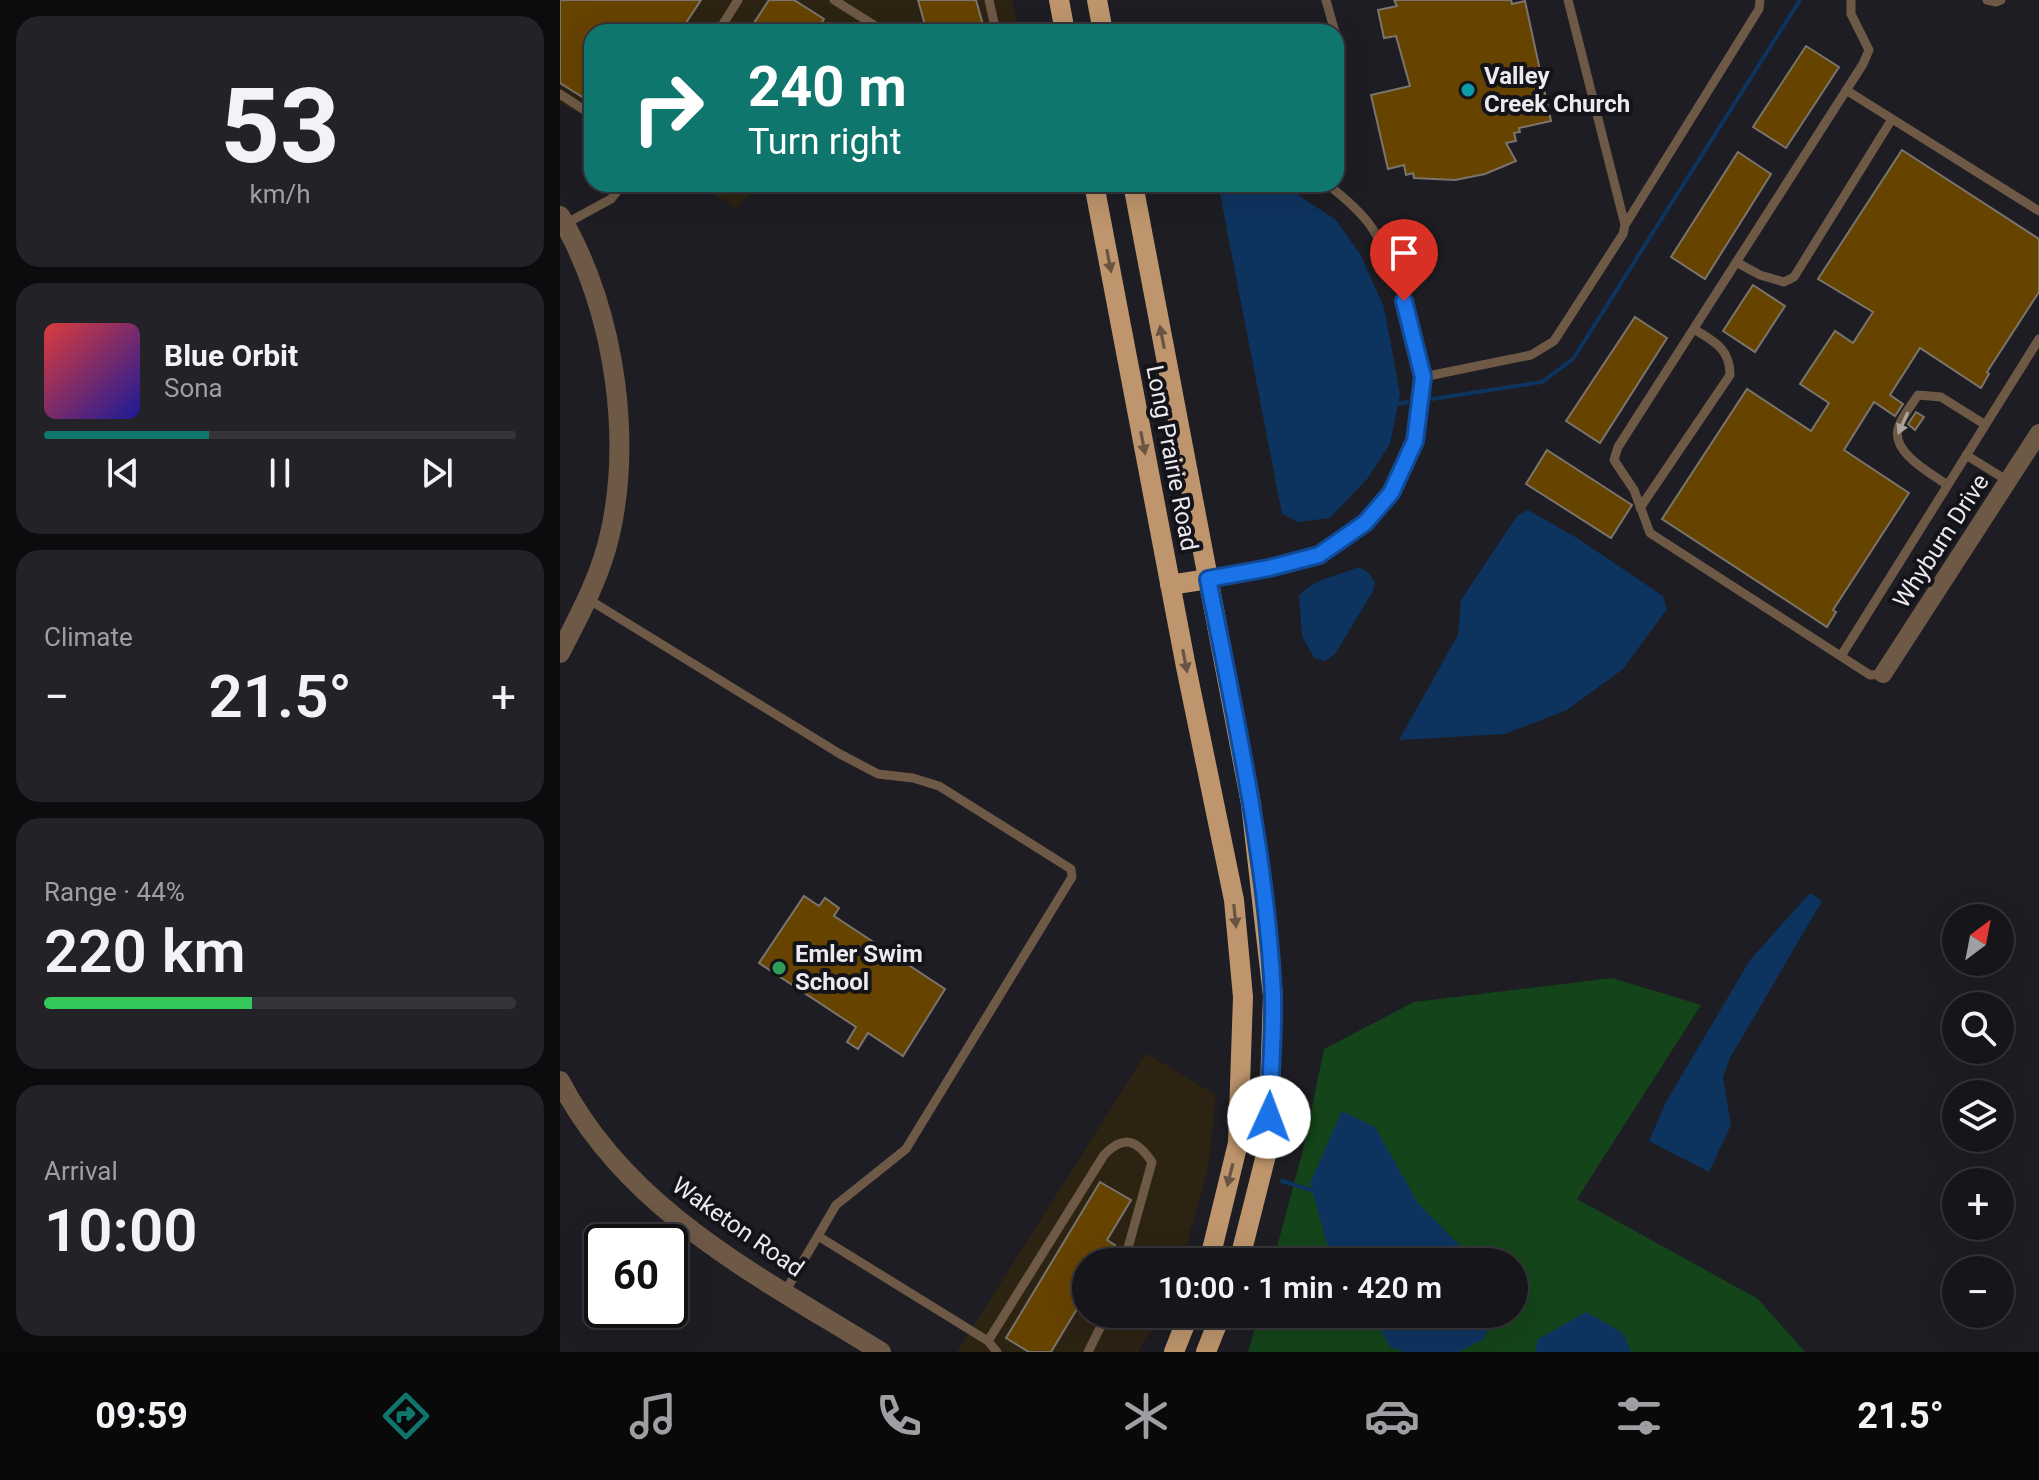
<!DOCTYPE html>
<html lang="en">
<head>
<meta charset="utf-8">
<style>
	:root { --surface:#16161a; --page:#232327; --text:#f1f3f6; --muted:#9e9fa2; --line:#353539; --accent:#0f766e }
	body { margin:0; font-family:Roboto,sans-serif; background:var(--page); color:var(--text); height:100vh; display:flex; flex-direction:column; font-size:30px; white-space:nowrap }
	* { box-sizing:border-box; margin:0 }
	p { font-size:26px; color:var(--muted) }
	.icon { flex:none; width:44px; height:44px; fill:none; stroke:currentColor; stroke-width:2; stroke-linecap:round; stroke-linejoin:round }
	.map { position:relative; flex:1; overflow:hidden }
	.sheet { display:flex; flex-direction:column; gap:16px; padding:16px; background:#0c0c0e; width:560px }
	.sheet>* { flex:none }
	.top-card { position:absolute; left:24px; top:24px; width:760px; height:168px; border-radius:24px; box-shadow:0 8px 32px #0002,0 0 0 2px var(--line); background:#0f766e; color:#fff; overflow:hidden }
	.needle { width:52px; rotate:32deg }
	.fabs { position:absolute; left:1382px; top:904px; display:grid; gap:16px }
	.fabs a { display:grid; place-items:center; width:72px; height:72px; border-radius:50%; background:var(--surface); box-shadow:0 8px 32px #0002,0 0 0 2px var(--line); font-size:40px }
	.speed { position:absolute; left:24px; top:1224px; display:flex; gap:16px; font-size:40px; font-weight:700; text-align:center }
	.speed>* { display:grid; place-content:center; width:104px; height:104px; border-radius:50%; background:var(--surface); box-shadow:0 8px 32px #0002,0 0 0 2px var(--line); line-height:1 }
	.speed .limit { border:4px solid #111; border-radius:12px; background:#fff; color:#111 }
	.pin { position:absolute; display:grid; place-items:center; width:68px; height:68px; color:#fff; margin:-82px -34px; border-radius:50% 50% 50% 0; rotate:-45deg; box-shadow:0 0 8px #0007 }
	.pin .icon { rotate:45deg }
	.me { position:absolute; width:88px; margin:-44px; rotate:2deg; stroke-linejoin:round; filter:drop-shadow(0 0 6px #0008) }
	.turn { display:flex; align-items:center; gap:28px; height:168px; padding:0 32px; font-size:36px }
	.turn .icon { width:104px; height:104px; stroke-width:2.5 }
	.turn b { display:block; font-size:56px; line-height:68px }
	.big { font-size:60px; font-weight:600; line-height:1.1 }
	.sheet .tile { flex:1; display:flex; flex-direction:column; justify-content:center; gap:12px; min-width:0; padding:0 28px; border-radius:24px; background:var(--page) }
	.sheet .dial { align-items:center; gap:0 }
	.dial b { font-size:104px; line-height:1 }
	.song { display:flex; align-items:center; gap:24px }
	.cover { width:96px; height:96px; border-radius:12px; background:linear-gradient(135deg,hsl(0 70% 55%),hsl(240 70% 35%)) }
	.played { height:8px; border-radius:4px; background:linear-gradient(90deg,var(--accent) 35%,var(--line) 35%) }
	.keys { display:flex; justify-content:space-around; direction:ltr }
	.heat { display:flex; justify-content:space-between; align-items:center; font-size:44px; direction:ltr }
	.charge { height:12px; border-radius:6px; background:linear-gradient(90deg,#34c759 44%,var(--line) 0) }
	.trip { position:absolute; left:512px; top:1248px; width:456px; height:80px; border-radius:40px; background:var(--surface); box-shadow:0 8px 32px #0002,0 0 0 2px var(--line); font-weight:600; line-height:80px; text-align:center }
	.tab-bar { display:flex; height:128px; justify-content:space-around; align-items:center; background:#09090a; color:var(--muted) }
	.tab-bar .icon { width:56px; height:56px }
	.tab-bar .on { color:var(--accent) }
	.tab-bar b { font-size:36px; color:var(--text) }
	main { display:flex; flex:1; min-height:0 }
	.map>svg:first-child { display:block }
	.commercial { fill:#2c2313 }
	.green { fill:#14441a }
	.water { fill:#0d345f }
	.lines { fill:none; stroke-linecap:round; stroke-linejoin:round }
	.stream { stroke:#0d345f; stroke-width:4 }
	.building { fill:#674300; stroke:#7a746d; stroke-width:2 }
	.service { stroke:#6d5946; stroke-width:9 }
	.minor { stroke:#6d5946; stroke-width:18 }
	.tertiary { stroke:#6d5946; stroke-width:20 }
	.primary { stroke:#be956c; stroke-width:20 }
	.oneway { fill:#695443 }
	.oneway2 { fill:#aca29a }
	.route-casing { stroke:#114b97; stroke-width:20 }
	.route { stroke:#1a73e8; stroke-width:14 }
	.culture-dot { fill:#0f9aa8; stroke:#14131a; stroke-width:3 }
	.leisure-dot { fill:#2e9e5b; stroke:#14131a; stroke-width:3 }
	.labels { text-anchor:middle; stroke-width:8; stroke-linejoin:round; paint-order:stroke }
	.poi-label { font-size:24px; font-weight:bold; fill:#eaeaef; stroke:#14131a; text-anchor:start }
	.street-label { font-size:24px; fill:#eaeaef; stroke:#14131a }
</style>
</head>
<body>
<main>
<section class="sheet">
<div class="tile dial"><b>53</b><p>km/h</p></div>
<div class="tile">
<div class="song"><i class="cover"></i><div><b>Blue Orbit</b><p>Sona</p></div></div>
<div class="played"></div>
<div class="keys"><svg class="icon" aria-label="previous" viewBox="0 0 24 24"><path d="M18 5L8 12l10 7zM5 5v14"/></svg><svg class="icon" aria-label="pause" viewBox="0 0 24 24"><path d="M8 5v14M16 5v14"/></svg><svg class="icon" aria-label="next" viewBox="0 0 24 24"><path d="M6 5l10 7-10 7zM19 5v14"/></svg></div>
</div>
<div class="tile"><p>Climate</p>
<div class="heat"><a>−</a><b class="big">21.5°</b><a>+</a></div>
</div>
<div class="tile"><p>Range · 44%</p><b class="big">220 km</b><div class="charge"></div></div>
<div class="tile"><p>Arrival</p><b class="big">10:00</b></div>
</section>
<div class="map">
<svg width="1479" height="1352" viewBox="0 0 1479 1352">
	<rect width="100%" height="100%" fill="#1d1d23"/>
	<path class="commercial" d="M0,0H452L459,30L32,32V121L0,102Z
		M137,184H198L177,208Z
		M586,1053L656,1095L648,1169L622,1262H526V1314H601L578,1352H397Z"/>
	<path class="green" d="M1052,978L1141,1005L1017,1199L1198,1299L1245,1352H688L699,1314H954V1262H713L743,1150L764,1049L854,1002Z"/>
	<path class="water" d="M660,184L723,185L776,220L800,254L824,307L840,394L830,444L808,478L770,518L738,522L722,514L660,194Z
		M968,510L1017,538L1103,596L1107,609L1063,669L1007,710L945,734L839,740L898,635L901,600L957,516Z
		M799,567L809,573L815,583L813,591L775,654L765,661L754,658L742,636L739,596C753,578 779,576 799,567Z
		M1250,893L1262,901L1170,1058L1163,1077L1171,1125L1149,1172L1089,1141L1106,1102L1190,960Z
		M782,1111L815,1127L858,1203L916,1262H782L768,1247L750,1183Z
		M1026,1312L1063,1333L1071,1352H975L978,1339Z
		M813,1314H932L924,1339L898,1352H845L830,1347Z"/>
	<g class="lines">
		<path class="stream" d="M872,399L982,382L1013,359L1240,0
			M838,404L847,402
			M722,1181L754,1191"/>
	</g>
	<path class="building" d="M0,0H141L120,32H32V103L0,83Z
		M209,0H234L264,19L256,32H188Z
		M358,0H416L425,32H367Z
		M834,0H951L952,4L965,1L991,121L959,128L960,132L954,133L956,141L946,143L956,161L925,174L895,180L854,178L853,173L846,175L844,165L828,169L811,95L850,86L836,36L824,38L818,10L837,6Z
		M1246,46L1279,67L1226,148L1193,127Z
		M1342,150L1479,239V292L1427,372L1429,374L1421,388L1360,348L1330,395L1343,404L1335,416L1314,402L1284,450L1349,493L1273,610L1276,612L1267,627L1102,519L1187,389L1251,431L1269,403L1240,384L1275,331L1293,343L1313,312L1258,279Z
		M1178,152L1211,174L1145,279L1111,257Z
		M1193,285L1225,306L1195,352L1163,331Z
		M1075,317L1107,338L1040,443L1006,421Z
		M1356,412L1364,417L1355,430L1348,424Z
		M987,450L1072,505L1051,538L966,484Z
		M244,896L259,906L265,898L279,908L274,916L385,989L343,1056L308,1033L298,1049L287,1042L296,1027L199,963Z
		M540,1182L571,1200L547,1240L555,1245L545,1262H526V1294L491,1352H469L446,1338Z"/>
	<g class="lines">
		<path class="service" d="M274,0L325,32
			M429,0L436,32
			M766,0L775,32
			M1291,0V14L1309,50L1303,64L1058,447L1054,460L1074,490L1090,533L1310,675L1323,674
			M1427,0L1436,2L1441,0
			M158,32L178,0
			M1286,90L1479,211
			M0,94L32,115
			M5,224L51,199L63,184
			M1065,225L1199,9L1200,0
			M1176,262L1200,275L1224,282L1234,277L1332,119
			M863,377L971,355L994,341L1063,234L1065,225L1008,0
			M1406,455L1448,481
			M1387,485C1371,473 1332,453 1338,429C1340,418 1352,405 1358,395L1381,397L1424,424
			M1080,508L1170,375C1170,348 1154,342 1134,329
			M648,579C704,569 762,562 805,522C844,487 861,431 862,380C863,344 829,248 807,221C796,208 780,194 767,184
			M28,599L280,754L318,774L353,778L379,786L511,869L512,877L346,1149L276,1205L225,1292
			M1281,656L1479,339
			M258,1236L428,1341L437,1352
			M428,1341L544,1155C564,1134 577,1140 592,1162L564,1262
			M528,1352L547,1314"/>
		<path class="minor" d="M1323,674L1479,433"/>
		<path class="tertiary" d="M0,216C56,309 77,455 43,559C32,592 16,622 0,653
			M0,1081C68,1212 201,1277 321,1352"/>
		<path class="primary" d="M499,0L505,32
			M537,0L543,32
			M534,184L626,667L674,900L683,997L678,1143L649,1262
			M573,184L691,804L713,996L708,1147L679,1262
			M610,585L648,579
			M614,1352L629,1314
			M646,1352L661,1314"/>
	</g>
	<defs><path id="oneway-solid" d="M-6-.8H1V-3.2L6.5 0L1 3.2V.8H-6Z" transform="scale(2)"/></defs>
	<g class="oneway">
		<use href="#oneway-solid" transform="translate(549 261) rotate(79)"/>
		<use href="#oneway-solid" transform="translate(602 337) rotate(-101)"/>
		<use href="#oneway-solid" transform="translate(583 443) rotate(79)"/>
		<use href="#oneway-solid" transform="translate(625 661) rotate(79)"/>
		<use href="#oneway-solid" transform="translate(675 916) rotate(84)"/>
		<use href="#oneway-solid" transform="translate(670 1175) rotate(104)"/>
	</g>
	<use class="oneway2" href="#oneway-solid" transform="translate(1343 423) rotate(114)"/>
	<g class="lines">
		<g class="route-casing">
			<path id="route" d="M709,1117C710,1077 714,1035 713,995C706,855 675,716 648,579L709,568L759,555L805,523L831,493L855,441L863,377L844,301"/>
		</g>
		<use href="#route" class="route"/>
	</g>
	<circle class="culture-dot" cx="908" cy="90" r="8"/>
	<circle class="leisure-dot" cx="219" cy="968" r="8"/>
	<g class="labels">
		<g class="poi-label">
			<text x="924" y="84">Valley<tspan x="924" dy="28">Creek Church</tspan></text>
			<text x="235" y="962">Emler Swim<tspan x="235" dy="28">School</tspan></text>
		</g>
		<g class="street-label">
			<text transform="translate(612 458) rotate(79)" y="8">Long Prairie Road</text>
			<text transform="translate(1381 541) rotate(-57)" y="8">Whyburn Drive</text>
			<text transform="translate(178 1227) rotate(35)" y="8">Waketon Road</text>
		</g>
	</g>
</svg>
<div class="fabs">
<a><svg class="needle" viewBox="-14 -14 28 28"><path d="M0-13l5 13h-10z" fill="#e53935"/><path d="M0 13l5-13h-10z" fill="#9e9fa2"/></svg></a>
<a><svg class="icon" aria-label="search" viewBox="0 0 24 24"><circle cx="10" cy="10" r="6"/><path d="M15 15l6 6"/></svg></a>
<a><svg class="icon" aria-label="layers" viewBox="0 0 24 24"><path d="M12 4l9 5-9 5-9-5zM3 14l9 5 9-5"/></svg></a>
<a>+</a>
<a>−</a>
</div>
<div class="speed"><div class="limit">60</div></div>
<div class="pin" style="left:844px;top:301px;background:#d93025"><svg class="icon" aria-label="arrive" viewBox="0 0 24 24"><path d="M6 21V4h12l-3 4 3 4H6"/></svg></div>
<svg class="me" style="left:709px;top:1117px" viewBox="-20 -20 40 40"><circle r="19" fill="#fff"/><path d="M0-13L10 11 0 6-10 11z" fill="#1a73e8"/></svg>
<div class="trip">10:00 · 1 min · 420 m</div>
<div class="top-card">
<div class="turn"><svg class="icon" aria-label="right" viewBox="0 0 24 24"><path d="M7 20v-9h11M14 6l5 5-5 5"/></svg><div><b>240 m</b>Turn right</div></div>
</div>
</div>
</main>
<nav class="tab-bar">
<b>09:59</b>
<svg class="icon on" aria-label="directions" viewBox="0 0 24 24"><path d="M12 3l9 9-9 9-9-9zM9 14v-3h6M13 9l2 2-2 2"/></svg>
<svg class="icon" aria-label="music" viewBox="0 0 24 24"><path d="M9 18V5l10-2v13"/><circle cx="6" cy="18" r="3"/><circle cx="16" cy="16" r="3"/></svg>
<svg class="icon" aria-label="phone" viewBox="0 0 24 24"><path d="M5 4h4l2 5-3 2q2 4 5 5l2-3 5 2v4C11 20 4 13 5 4z"/></svg>
<svg class="icon" aria-label="climate" viewBox="0 0 24 24"><path d="M12 3v18M4 7l16 10M4 17L20 7"/></svg>
<svg class="icon" aria-label="car" viewBox="0 0 24 24"><path d="M5 17H2v-5l4-1 3-4h7l3 4 3 1v5h-3M9 17h6M6 11h13"/><circle cx="7" cy="17" r="2"/><circle cx="17" cy="17" r="2"/></svg>
<svg class="icon" aria-label="filters" viewBox="0 0 24 24"><path d="M4 7h16M4 17h16"/><circle cx="9" cy="7" r="2"/><circle cx="15" cy="17" r="2"/></svg>
<b>21.5°</b>
</nav>
</body>
</html>
